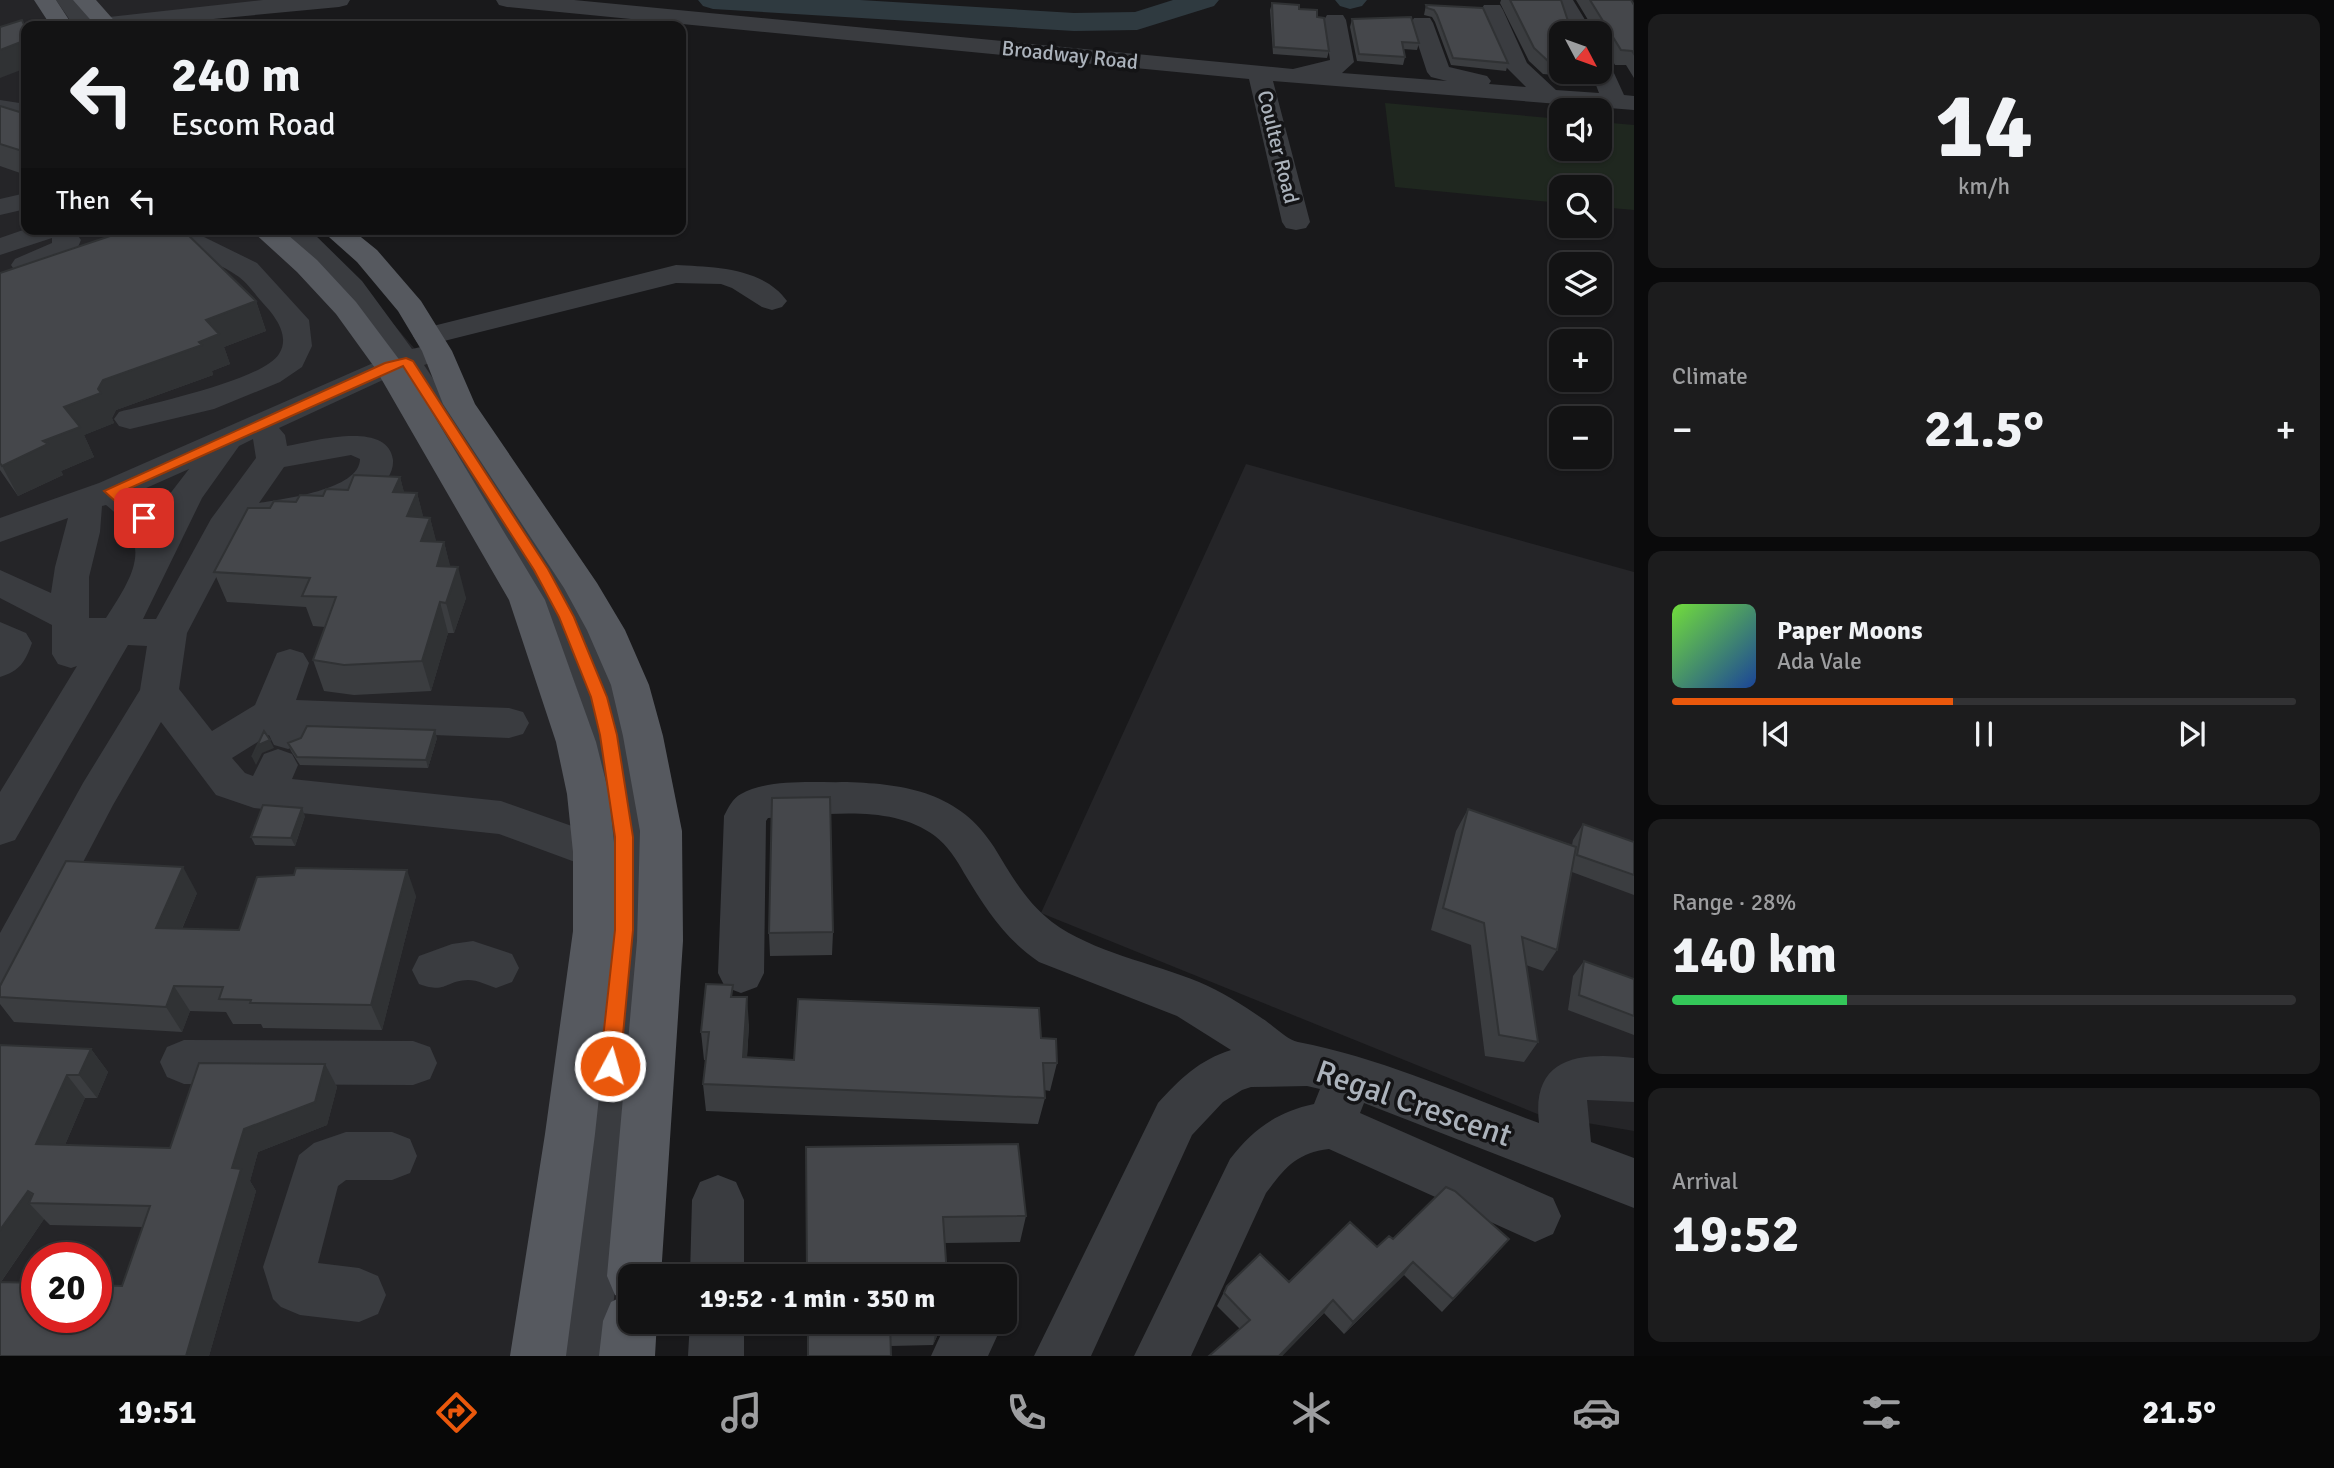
<!DOCTYPE html>
<html lang="en">
<head>
<meta charset="utf-8">
<style>
	:root { --surface:#131314; --page:#1c1c1d; --text:#f1f3f6; --muted:#9d9ea0; --line:#323234; --accent:#ea580c }
	body { margin:0; font-family:Signika,sans-serif; background:var(--page); color:var(--text); height:100vh; display:flex; flex-direction:column; font-size:26px; white-space:nowrap }
	* { box-sizing:border-box; margin:0 }
	p { font-size:23px; color:var(--muted) }
	.icon { flex:none; width:38px; height:38px; fill:none; stroke:currentColor; stroke-width:2; stroke-linecap:round; stroke-linejoin:round }
	.map { position:relative; flex:1; overflow:hidden }
	.details { display:flex; flex-direction:column; gap:14px; padding:14px; background:#0a0a0b; width:700px }
	.details>* { flex:none }
	.banner { position:absolute; left:21px; top:21px; width:665px; height:214px; border-radius:14px; box-shadow:0 2px 5px #0004,0 0 0 2px var(--line); background:#131314; color:var(--text); overflow:hidden }
	.needle { width:46px; rotate:131deg }
	.tools { position:absolute; left:1549px; top:21px; display:grid; gap:14px }
	.tools a { display:grid; place-items:center; width:63px; height:63px; border-radius:14px; background:var(--surface); box-shadow:0 2px 5px #0004,0 0 0 2px var(--line); font-size:35px }
	.speed { position:absolute; left:21px; top:1242px; display:flex; gap:14px; font-size:35px; font-weight:700; text-align:center }
	.speed>* { display:grid; place-content:center; width:91px; height:91px; border-radius:50%; background:var(--surface); box-shadow:0 2px 5px #0004,0 0 0 2px var(--line); line-height:1 }
	.speed .limit { border:10px solid #d22; background:#fff; color:#111 }
	.pin { position:absolute; display:grid; place-items:center; width:60px; height:60px; color:#fff; margin:-30px; border-radius:14px; box-shadow:0 4px 10px #0006 }
	.me { position:absolute; width:77px; margin:-38px; rotate:6deg; stroke-linejoin:round; filter:drop-shadow(0 0 5px #0008) }
	.turn { display:flex; align-items:center; gap:24px; height:147px; padding:0 35px; font-size:32px }
	.turn .icon { width:91px; height:91px; stroke-width:2.5 }
	.turn b { display:block; font-size:49px; line-height:60px }
	.then { display:flex; align-items:center; height:66px; padding:0 35px; background:#0003; gap:14px; font-size:26px }
	.big { font-size:52px; font-weight:700; line-height:1.1 }
	.details .widget { flex:1; display:flex; flex-direction:column; justify-content:center; gap:10px; min-width:0; padding:0 24px; border-radius:14px; background:var(--page) }
	.details .dial { align-items:center; gap:0 }
	.dial b { font-size:91px; line-height:1 }
	.song { display:flex; align-items:center; gap:21px }
	.cover { width:84px; height:84px; border-radius:10px; background:linear-gradient(135deg,hsl(100 70% 55%),hsl(220 70% 35%)) }
	.played { height:7px; border-radius:4px; background:linear-gradient(90deg,var(--accent) 45%,var(--line) 45%) }
	.keys { display:flex; justify-content:space-around; direction:ltr }
	.heat { display:flex; justify-content:space-between; align-items:center; font-size:38px; direction:ltr }
	.charge { height:10px; border-radius:5px; background:linear-gradient(90deg,#34c759 28%,var(--line) 0) }
	.trip { position:absolute; left:618px; top:1264px; width:399px; height:70px; border-radius:14px; background:var(--surface); box-shadow:0 2px 5px #0004,0 0 0 2px var(--line); font-weight:700; line-height:70px; text-align:center }
	.tab-bar { display:flex; height:112px; justify-content:space-around; align-items:center; background:#080808; color:var(--muted) }
	.tab-bar .icon { width:49px; height:49px }
	.tab-bar .active { color:var(--accent) }
	.tab-bar b { font-size:32px; color:var(--text) }
	main { display:flex; flex:1; min-height:0 }
	.map>svg:first-child { display:block }
	.built { fill:#252528; fill-rule:evenodd }
	.green { fill:#1f271f }
	.lines { fill:none; stroke-linecap:round; stroke-linejoin:round }
	.river { fill:#2f3a40; fill-rule:evenodd }
	.minor { fill:#3a3c40; fill-rule:evenodd }
	.major { fill:#56595f; fill-rule:evenodd }
	.wall { fill:#3b3d40; fill-rule:evenodd }
	.shaded-wall { fill:#303234 }
	.building { fill:#45474b; stroke:#303234; stroke-width:2 }
	.route { fill:#ea580c; stroke:#983908; stroke-width:2 }
	.labels { text-anchor:middle; stroke-width:7; stroke-linejoin:round; paint-order:stroke }
	.far-street-label { font-size:21px; fill:#abb2bb; stroke:#141416 }
	.near-street-label { font-size:32px; fill:#abb2bb; stroke:#141416 }
</style>
</head>
<body>
<main>
<div class="map">
<svg width="1634" height="1356" viewBox="0 0 1634 1356">
	<rect width="100%" height="100%" fill="#19191b"/>
	<path class="built" d="M0,0H332L83,26H26V229H297L363,289L421,356L456,404L577,585L630,1276L624,1356H0ZM37,1258H96V1318H37Z
		M1246,464L1634,572V1131L1540,1115L1041,913Z"/>
	<path class="green" d="M1385,103L1561,119V149H1600V122L1634,125V210L1600,207V187H1561V203L1395,187Z"/>
	<g class="lines">
		<path class="river" d="M698,0H860L1074,13L1135,12L1173,0H1219L1214,6L1137,30L1074,31L713,9L703,6Z
			M1335,0H1367L1362,6L1350,9L1340,6Z"/>
		<path class="minor" d="M56,0H78L91,19L263,0H350L347,5L339,7L139,26H74Z
			M496,0H574L1293,69L1330,60L1324,20L1327,15H1343L1346,20L1354,62L1342,73L1447,81L1431,77L1427,72L1411,23L1414,18H1430L1433,23L1449,67L1487,76L1491,81L1489,84L1526,87L1505,66L1481,10L1484,5H1500L1503,10L1527,63L1556,90L1599,93L1591,72H1600V58L1608,60L1624,95L1634,96V110L1273,81L1310,222L1306,228L1296,230L1286,228L1282,222L1249,79L507,7L499,5Z
			M1551,0H1573L1593,33H1571Z
			M0,100L26,104V118L0,114Z
			M26,193V209L0,215V199Z
			M26,229H73L81,240L75,254C56,262 35,276 15,271L11,265L15,259L52,243V238L0,255V238Z
			M164,229H194L200,235L257,263L309,320L312,346L302,367L280,382L214,409L130,429L119,426L114,419L119,412C150,404 263,380 279,354C291,335 274,315 262,302C254,293 246,281 236,275C212,258 182,255 164,229Z
			M279,229H309L362,281L412,349L425,346L436,349L440,355L436,361L424,365L559,569L584,617L618,697L628,735L645,837L646,930L609,1356H553L602,930V867L594,869L499,834L254,808L216,795L161,722L113,805L16,990L0,996V933L83,783L140,690L147,646L128,645L15,840L0,845V792L77,666L71,668L58,664L52,654V625L0,598V570L51,593L55,567L68,518L0,542V518L99,483L387,357L342,293ZM398,373C465,475 541,579 579,696C594,741 597,791 603,837L501,801L292,779L298,765L292,754L278,749L264,754L253,776L245,773L232,758L269,735L274,745L288,749L302,745L309,730L509,738L523,734L529,723L523,712L509,708L296,700L309,663L303,653L290,649L277,653L255,705L212,731L179,689L187,633L242,528C280,522 345,515 376,491C385,484 394,472 393,460C388,419 311,442 287,446L285,435L279,428ZM253,439L256,458L211,519L156,619H143L202,498L239,446ZM351,455L360,459C360,490 282,499 259,503L284,467ZM189,469L169,495L158,517L148,503L135,493ZM106,505C155,544 134,574 106,618H89V577L100,532L102,506Z
			M676,265C712,267 763,267 787,301L782,307L772,310L762,307L732,288L721,284L676,283L428,345L417,342L413,336L417,330Z
			M0,622L26,633L32,643C25,662 20,671 0,677Z
			M847,782C907,784 960,793 994,847C1011,875 1026,902 1052,922C1092,952 1153,963 1199,982C1222,992 1243,1005 1263,1019C1273,1025 1287,1040 1298,1042C1381,1058 1460,1094 1539,1123C1531,1055 1582,1052 1634,1058V1102L1587,1100L1591,1142L1634,1158V1208L1364,1103L1360,1113L1553,1198L1561,1216L1553,1234L1535,1242L1329,1149C1296,1153 1285,1168 1266,1193L1191,1356H1134L1230,1159C1253,1129 1277,1112 1314,1104L1320,1089L1307,1086L1251,1087L1242,1090L1223,1102L1192,1135L1091,1356H1034L1158,1103C1180,1079 1199,1060 1231,1050L1177,1016L1039,962C1004,938 986,909 964,873C957,860 947,845 935,836C890,802 820,816 768,818L766,821L764,973L757,987L741,993L725,987L718,973L724,816C728,808 733,798 741,794C770,778 814,783 847,782Z
			M473,941L512,954L519,968L512,982L496,988C487,985 478,980 468,980C444,981 447,994 419,984L412,970L419,956L452,944Z
			M184,1040L413,1041L430,1047L437,1063L430,1079L413,1085L184,1084L167,1077L160,1062L167,1047Z
			M346,1132H392L410,1139L417,1156L410,1173L392,1180H346L338,1186L318,1263L359,1268L378,1276L386,1295L378,1314L359,1322L300,1315L281,1307L273,1299L263,1267L299,1155L314,1143Z
			M718,1175L736,1182L744,1200V1276H690L692,1200L700,1182Z
			M690,1321H744V1356H688Z
			M947,1321H1004L988,1356H931Z"/>
		<path class="major" d="M34,0H56L73,26H51Z
			M73,0H96L119,26H96Z
			M250,229H281L317,260L356,302L404,366L545,600L596,742L609,794L615,852L617,931L595,1134L566,1356H510L545,1134L573,931V852L567,794L556,742L509,600L375,368L336,314L297,272Z
			M320,229H351L377,250L421,301L452,351L475,404L597,583L625,630L649,685L663,736L682,831L683,941L661,1276H630V1321H657L655,1356H599L603,1321L611,1302L621,1297L615,1295L607,1276L637,941L640,831L623,736L611,685L587,630L564,588L443,404L422,351L398,311L357,262Z"/>
	</g>
	<path class="wall" d="M1501,0H1561V72H1579L1577,77L1543,74L1529,61L1500,3Z
		M1576,0H1631L1634,5V78L1626,65H1615L1600,39V33H1596Z
		M1272,3L1299,9L1317,17L1329,51L1327,58L1273,54L1270,10Z
		M1426,5L1483,8L1508,63L1506,71L1451,65L1435,22L1432,17L1424,15Z
		M1352,19L1419,43L1417,50L1403,49L1405,57L1403,65L1357,61L1350,27Z
		M0,106L26,114V175L0,166Z
		M0,273L256,301L266,331L224,347L230,364L212,371L213,375L116,410L112,418L114,423L84,435L94,457L61,471L63,475L18,496L0,470Z
		M400,477L404,493H417L423,517L430,518L436,542H444L450,567L466,598L454,633H448L431,691L354,695L324,691L313,660L325,627L313,626L306,607L227,602L214,572L270,508Z
		M437,738L428,768L300,765L291,751L288,743Z
		M1468,809L1572,845L1573,840L1583,824L1634,842V895L1572,872L1557,950L1543,971L1526,965L1538,1042L1524,1062L1485,1056L1471,945L1431,930L1456,831Z
		M305,816L295,846L255,845L251,837Z
		M197,893L182,929L239,930L416,896L382,1030L263,1028L261,1024H233L226,1012L190,1011L182,1032L14,1022L0,1004V986Z
		M833,932L832,955L770,956L769,933Z
		M1584,961L1634,979V1035L1568,1010L1573,976Z
		M734,997L749,1025L747,1058L794,1060L1041,1038L1057,1063L1050,1091L1044,1090L1045,1098L1038,1124L706,1111L703,1084L706,1060H704L701,1032Z
		M0,1045L91,1049L108,1072L97,1098H85L65,1145L170,1148L325,1064L337,1087L327,1125L258,1152L250,1181L256,1191L209,1356H0ZM44,1219L50,1225L143,1227L122,1286L1,1282Z
		M806,1147L1026,1216L1020,1242L945,1243Z
		M1393,1239L1498,1252L1442,1312L1404,1275L1344,1334L1324,1313L1282,1356H1209L1240,1329L1217,1306L1227,1286L1289,1282L1377,1247Z
		M808,1321H944L933,1345L891,1346Z"/>
	<path class="shaded-wall" d="M26,40V68L0,78V50Z
		M26,147V168L19,150Z
		M256,301L266,331L224,347L230,364L212,371L213,375L116,410L112,418L114,423L84,435L94,457L61,471L63,475L18,496L2,466L43,441L64,407L98,389L103,380L199,342L206,320Z
		M400,477L408,507L393,492Z
		M417,493L425,523L407,516Z
		M430,518L438,548L421,541Z
		M444,542L452,573L437,566Z
		M458,567L466,598L454,633L446,603Z
		M440,602L448,633L431,691L422,661Z
		M435,730L437,738L428,768L426,760Z
		M270,740L274,748L262,753L256,765L252,757L258,745Z
		M302,808L305,816L295,846L291,838Z
		M183,867L197,893L171,954L156,928Z
		M407,870L416,896L382,1030L371,1005Z
		M174,986L190,1011L182,1032L166,1007Z
		M747,997L749,1025L745,1085L743,1057Z
		M91,1049L108,1072L97,1098L79,1075Z
		M325,1064L337,1087L327,1125L258,1152L250,1181L256,1191L209,1356H186L232,1168L244,1129Z
		M67,1075L85,1098L56,1166L36,1144Z
		M28,1191L40,1203H29L44,1219L0,1283V1230Z
		M1413,1262L1404,1275L1344,1334L1353,1322Z
		M1333,1300L1324,1313L1282,1356H1279Z
		M937,1321H944L933,1345L937,1322Z"/>
	<path class="building" d="M1510,0H1561L1572,33H1561V62L1548,61L1534,48Z
		M1590,0H1631L1634,5V54L1632,51L1621,50Z
		M1272,3L1299,5V9L1317,10V17L1324,18L1329,51L1274,47Z
		M1426,5L1483,8L1508,63L1453,58L1437,15L1434,10L1427,8Z
		M1411,17L1419,43L1402,42L1405,57L1359,54L1352,19Z
		M22,20L26,30V40L0,50V27Z
		M0,106L26,114V147L19,150L0,144Z
		M160,229H182L256,301L206,320L219,334L199,342L202,345L103,380L98,389L101,393L64,407L80,427L43,441L48,444L2,466L0,463V273L125,231H152Z
		M354,475L400,477L393,492L417,493L407,516L430,518L421,541L444,542L437,566L458,567L446,603L440,602L422,661L344,665L313,660L336,597L302,596L310,578L214,572L248,508H270L274,501L296,502L300,495L323,496L326,489L348,490Z
		M307,726L435,730L426,760L297,757L288,743L301,738Z
		M264,731L270,740L258,745L252,757Z
		M830,797L833,932L769,933L772,798Z
		M263,805L302,808L291,838L251,837Z
		M1468,809L1576,847L1557,950L1522,937L1538,1042L1499,1035L1484,923L1443,908Z
		M1583,824L1634,842V875L1577,855Z
		M66,861L183,867L156,928L239,930L257,877L294,875L296,868L407,870L371,1005L250,1003L251,1000L219,999L223,987L174,986L166,1007L0,997V986Z
		M1584,961L1634,979V1016L1579,995Z
		M706,984L733,985L731,997H747L743,1057L794,1060L798,999L1039,1008L1041,1038L1056,1039L1057,1063H1043L1045,1098L703,1084L709,1032H701Z
		M0,1045L91,1049L79,1075H67L36,1144L170,1148L199,1063L325,1064L315,1102L244,1129L232,1168L241,1169L186,1356H0V1282L37,1283V1318H96V1285L122,1286L150,1206L29,1203L33,1194L28,1191L0,1230Z
		M1018,1144L1026,1216L943,1217L947,1276H807L806,1147Z
		M1446,1187L1455,1191L1509,1239L1453,1299L1413,1262L1353,1322L1333,1300L1279,1356H1209L1250,1320L1224,1293L1227,1286L1260,1254L1289,1282L1350,1222L1377,1247L1389,1236L1393,1239Z
		M808,1321H937L890,1323L891,1356H808Z"/>
	<path class="route" d="M406,358L413,361L548,569L574,617L607,697L617,735L633,837V930L620,1066L617,1073L610,1075L603,1073L600,1066L615,930V837L600,735L591,697L559,617L534,570L403,366L121,492L149,515V522H138L104,491L385,363Z"/>
	<g class="labels">
		<g class="far-street-label">
			<text transform="translate(1070 55) rotate(6)" y="7">Broadway Road</text>
			<text transform="translate(1278 147) rotate(76)" y="7">Coulter Road</text>
		</g>
		<g class="near-street-label">
			<text transform="translate(1414 1103) rotate(19)" y="11">Regal Crescent</text>
		</g>
	</g>
</svg>
<div class="tools">
<a><svg class="needle" viewBox="-14 -14 28 28"><path d="M0-13l5 13h-10z" fill="#e53935"/><path d="M0 13l5-13h-10z" fill="#9d9ea0"/></svg></a>
<a><svg class="icon" aria-label="sound" viewBox="0 0 24 24"><path d="M4 9h4l5-4v14l-5-4H4zM17 9q2 3 0 6"/></svg></a>
<a><svg class="icon" aria-label="search" viewBox="0 0 24 24"><circle cx="10" cy="10" r="6"/><path d="M15 15l6 6"/></svg></a>
<a><svg class="icon" aria-label="layers" viewBox="0 0 24 24"><path d="M12 4l9 5-9 5-9-5zM3 14l9 5 9-5"/></svg></a>
<a>+</a>
<a>−</a>
</div>
<div class="speed"><div class="limit">20</div></div>
<div class="pin" style="left:144px;top:518px;background:#d93025"><svg class="icon" aria-label="arrive" viewBox="0 0 24 24"><path d="M6 21V4h12l-3 4 3 4H6"/></svg></div>
<svg class="me" style="left:610px;top:1066px" viewBox="-20 -20 40 40"><circle r="17" fill="#ea580c" stroke="#fff" stroke-width="3"/><path d="M0-11L8 9 0 5-8 9z" fill="#fff"/></svg>
<div class="trip">19:52 · 1 min · 350 m</div>
<div class="banner">
<div class="turn"><svg class="icon" aria-label="left" viewBox="0 0 24 24"><path d="M17 20v-9H6M10 6l-5 5 5 5"/></svg><div><b>240 m</b>Escom Road</div></div>
<div class="then">Then<svg class="icon" aria-label="left" viewBox="0 0 24 24"><path d="M17 20v-9H6M10 6l-5 5 5 5"/></svg></div>
</div>
</div>
<section class="details">
<div class="widget dial"><b>14</b><p>km/h</p></div>
<div class="widget"><p>Climate</p>
<div class="heat"><a>−</a><b class="big">21.5°</b><a>+</a></div>
</div>
<div class="widget">
<div class="song"><i class="cover"></i><div><b>Paper Moons</b><p>Ada Vale</p></div></div>
<div class="played"></div>
<div class="keys"><svg class="icon" aria-label="previous" viewBox="0 0 24 24"><path d="M18 5L8 12l10 7zM5 5v14"/></svg><svg class="icon" aria-label="pause" viewBox="0 0 24 24"><path d="M8 5v14M16 5v14"/></svg><svg class="icon" aria-label="next" viewBox="0 0 24 24"><path d="M6 5l10 7-10 7zM19 5v14"/></svg></div>
</div>
<div class="widget"><p>Range · 28%</p><b class="big">140 km</b><div class="charge"></div></div>
<div class="widget"><p>Arrival</p><b class="big">19:52</b></div>
</section>
</main>
<nav class="tab-bar">
<b>19:51</b>
<svg class="icon active" aria-label="directions" viewBox="0 0 24 24"><path d="M12 3l9 9-9 9-9-9zM9 14v-3h6M13 9l2 2-2 2"/></svg>
<svg class="icon" aria-label="music" viewBox="0 0 24 24"><path d="M9 18V5l10-2v13"/><circle cx="6" cy="18" r="3"/><circle cx="16" cy="16" r="3"/></svg>
<svg class="icon" aria-label="phone" viewBox="0 0 24 24"><path d="M5 4h4l2 5-3 2q2 4 5 5l2-3 5 2v4C11 20 4 13 5 4z"/></svg>
<svg class="icon" aria-label="climate" viewBox="0 0 24 24"><path d="M12 3v18M4 7l16 10M4 17L20 7"/></svg>
<svg class="icon" aria-label="car" viewBox="0 0 24 24"><path d="M5 17H2v-5l4-1 3-4h7l3 4 3 1v5h-3M9 17h6M6 11h13"/><circle cx="7" cy="17" r="2"/><circle cx="17" cy="17" r="2"/></svg>
<svg class="icon" aria-label="filters" viewBox="0 0 24 24"><path d="M4 7h16M4 17h16"/><circle cx="9" cy="7" r="2"/><circle cx="15" cy="17" r="2"/></svg>
<b>21.5°</b>
</nav>
</body>
</html>
